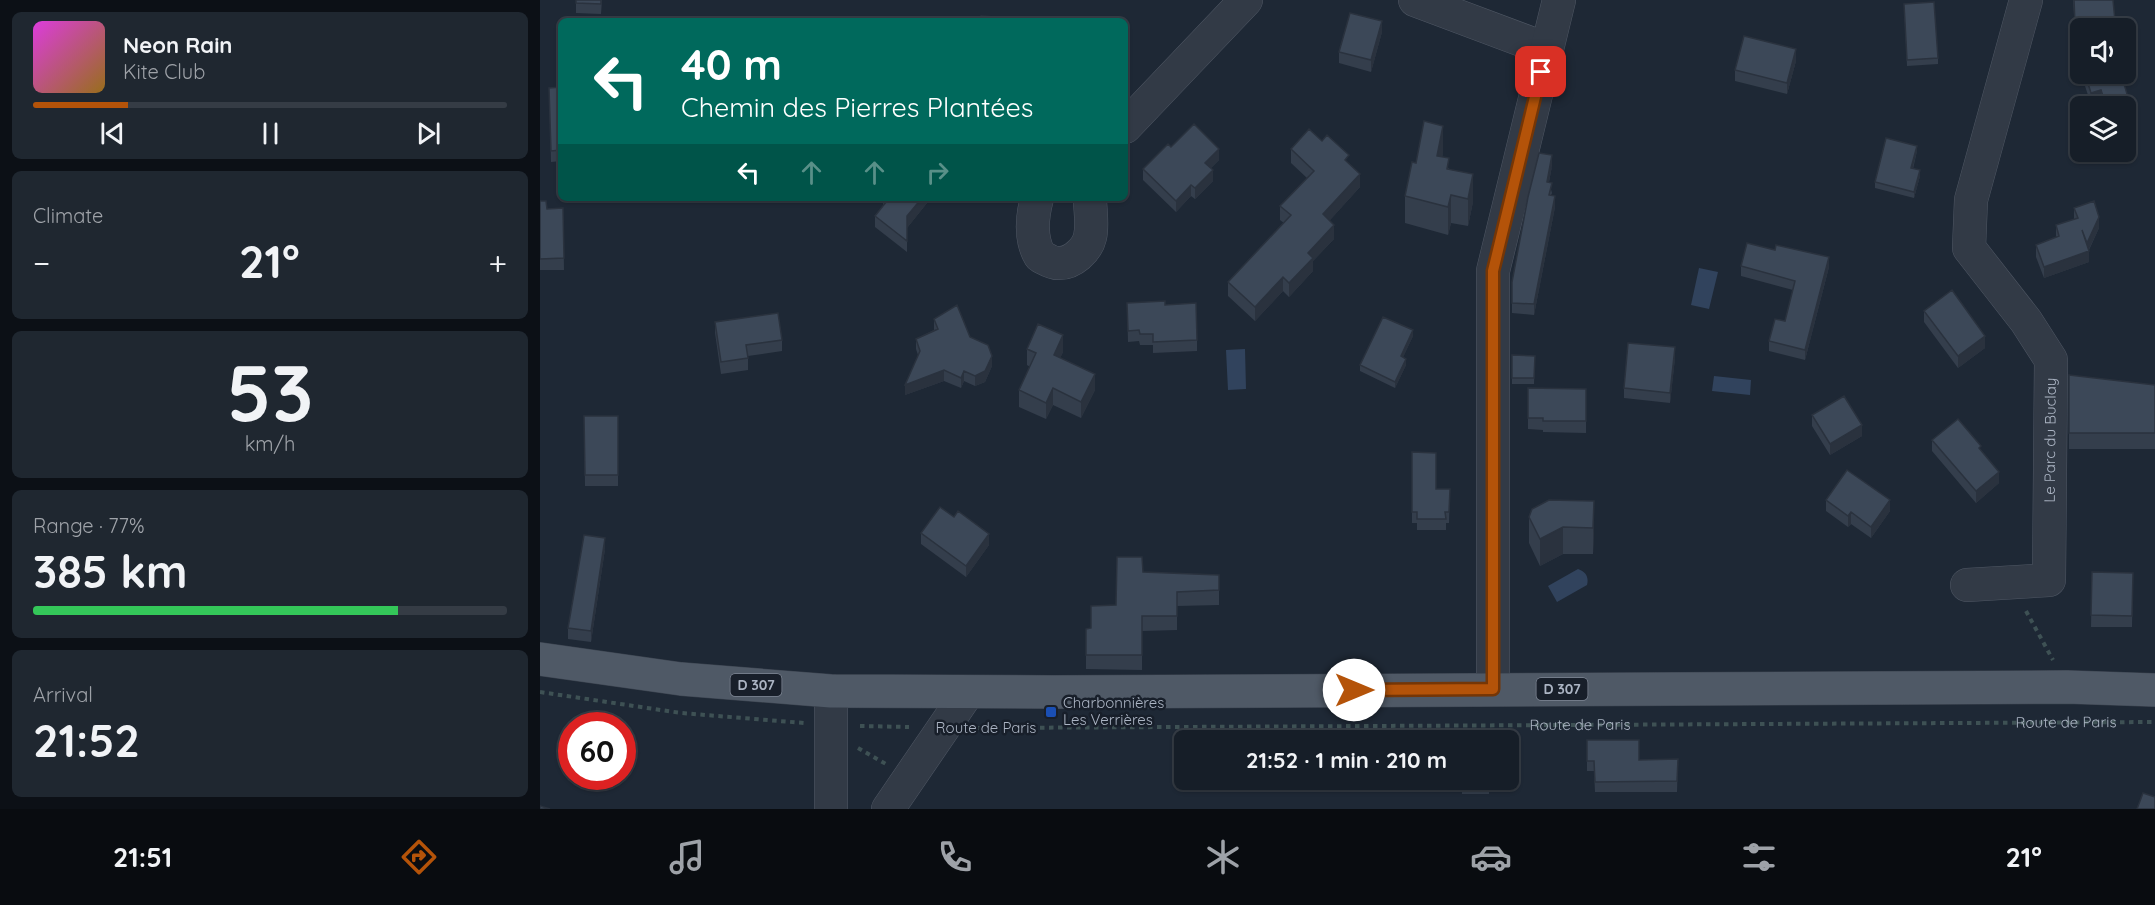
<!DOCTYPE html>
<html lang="en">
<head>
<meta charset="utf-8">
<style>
	:root { --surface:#161e28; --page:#1f2730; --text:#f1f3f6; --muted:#9ea2a8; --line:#353c45; --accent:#b45309 }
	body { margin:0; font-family:Quicksand,sans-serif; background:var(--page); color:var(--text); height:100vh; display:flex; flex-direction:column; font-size:22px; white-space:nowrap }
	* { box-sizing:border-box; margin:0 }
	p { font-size:20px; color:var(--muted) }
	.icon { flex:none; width:33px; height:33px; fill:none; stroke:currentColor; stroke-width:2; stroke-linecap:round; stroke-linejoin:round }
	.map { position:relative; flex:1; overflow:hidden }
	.side { display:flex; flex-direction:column; gap:12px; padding:12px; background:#0c1016; width:540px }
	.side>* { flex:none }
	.guide { position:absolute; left:18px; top:18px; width:570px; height:183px; border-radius:9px; box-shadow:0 2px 4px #0004,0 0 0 2px var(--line); background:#00695c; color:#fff; overflow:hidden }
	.controls { position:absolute; left:1530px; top:18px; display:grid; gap:12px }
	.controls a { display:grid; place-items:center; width:66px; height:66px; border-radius:9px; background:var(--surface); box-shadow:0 2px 4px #0004,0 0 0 2px var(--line); font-size:30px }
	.speed { position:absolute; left:18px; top:712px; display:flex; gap:12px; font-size:30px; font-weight:700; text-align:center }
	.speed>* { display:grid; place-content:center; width:78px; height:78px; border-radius:50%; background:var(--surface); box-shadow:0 2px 4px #0004,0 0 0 2px var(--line); line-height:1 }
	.speed .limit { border:9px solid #d22; background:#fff; color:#111 }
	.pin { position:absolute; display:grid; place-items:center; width:51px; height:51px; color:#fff; margin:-26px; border-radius:12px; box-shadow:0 3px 9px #0006 }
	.me { position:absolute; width:66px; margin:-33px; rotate:90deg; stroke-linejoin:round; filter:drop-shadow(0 0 4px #0008) }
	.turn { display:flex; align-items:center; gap:21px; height:126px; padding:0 24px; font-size:27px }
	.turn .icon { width:78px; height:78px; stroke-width:2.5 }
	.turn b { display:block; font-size:42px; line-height:51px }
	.lanes { display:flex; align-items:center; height:57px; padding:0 24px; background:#0003; justify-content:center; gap:30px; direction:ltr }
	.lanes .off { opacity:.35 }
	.big { font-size:45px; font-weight:800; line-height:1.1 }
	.side .tile { flex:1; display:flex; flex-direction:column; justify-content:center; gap:9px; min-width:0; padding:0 21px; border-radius:9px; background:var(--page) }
	.side .dial { align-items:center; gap:0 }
	.dial b { font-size:78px; line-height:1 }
	.song { display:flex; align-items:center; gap:18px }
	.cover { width:72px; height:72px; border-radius:9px; background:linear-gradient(135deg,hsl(300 70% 55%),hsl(40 70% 35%)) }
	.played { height:6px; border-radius:3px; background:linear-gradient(90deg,var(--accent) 20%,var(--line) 20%) }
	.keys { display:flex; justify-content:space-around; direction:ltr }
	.heat { display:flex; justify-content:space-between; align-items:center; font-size:33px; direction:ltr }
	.charge { height:9px; border-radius:4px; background:linear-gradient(90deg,#34c759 77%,var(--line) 0) }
	.trip { position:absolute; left:634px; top:730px; width:345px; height:60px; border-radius:9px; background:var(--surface); box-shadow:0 2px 4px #0004,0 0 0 2px var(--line); font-weight:800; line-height:60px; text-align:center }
	.tab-bar { display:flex; height:96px; justify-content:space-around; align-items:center; background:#090c10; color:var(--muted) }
	.tab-bar .icon { width:42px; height:42px }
	.tab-bar .selected { color:var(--accent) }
	.tab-bar b { font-size:27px; color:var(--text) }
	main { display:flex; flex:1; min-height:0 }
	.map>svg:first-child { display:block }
	.water { fill:#31435d }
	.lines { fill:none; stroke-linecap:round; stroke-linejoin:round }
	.minor-casing { stroke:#4f5764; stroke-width:34 }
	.major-casing { stroke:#3b434f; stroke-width:34 }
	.path { stroke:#3e5154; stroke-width:4; stroke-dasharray:4.5 4.5; stroke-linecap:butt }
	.minor { stroke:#323a46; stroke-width:33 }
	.major { stroke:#4f5966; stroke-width:33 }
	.wall { fill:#343e4c }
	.shaded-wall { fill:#2a323e }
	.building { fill:#3c4858; stroke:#2a323e; stroke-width:1.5 }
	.route-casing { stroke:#753606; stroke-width:15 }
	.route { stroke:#b45309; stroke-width:10 }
	.transit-dot { fill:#1a4fb4; stroke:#181f2a; stroke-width:2 }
	.labels { text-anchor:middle; stroke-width:5; stroke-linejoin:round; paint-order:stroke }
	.shield { fill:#181f2a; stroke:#7f8795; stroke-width:1.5 }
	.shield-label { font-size:14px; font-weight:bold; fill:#abb4c3 }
	.street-label { font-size:15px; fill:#abb4c3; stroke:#181f2a }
	.poi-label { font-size:15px; fill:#abb4c3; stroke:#181f2a; text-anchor:start }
</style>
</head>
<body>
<main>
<section class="side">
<div class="tile">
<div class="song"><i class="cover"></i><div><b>Neon Rain</b><p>Kite Club</p></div></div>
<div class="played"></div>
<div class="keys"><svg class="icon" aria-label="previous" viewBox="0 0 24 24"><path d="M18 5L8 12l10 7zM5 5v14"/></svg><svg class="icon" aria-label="pause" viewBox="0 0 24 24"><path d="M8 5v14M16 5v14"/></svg><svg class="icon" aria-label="next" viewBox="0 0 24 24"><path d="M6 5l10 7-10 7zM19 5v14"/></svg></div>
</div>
<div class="tile"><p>Climate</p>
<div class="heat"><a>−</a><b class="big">21°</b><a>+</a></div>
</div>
<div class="tile dial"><b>53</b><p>km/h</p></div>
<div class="tile"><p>Range · 77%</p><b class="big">385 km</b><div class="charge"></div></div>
<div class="tile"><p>Arrival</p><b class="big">21:52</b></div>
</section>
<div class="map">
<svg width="1615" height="809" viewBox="0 0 1615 809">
	<rect width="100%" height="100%" fill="#1e2835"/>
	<path class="water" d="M1159,268L1178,272L1169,309L1151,305Z
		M705,349L706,389L688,390L686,350Z
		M1174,376L1211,380L1210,395L1172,391Z
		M1038,569C1046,572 1049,577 1047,585L1017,602L1008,586Z"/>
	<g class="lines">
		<g class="minor-casing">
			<g id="minor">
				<path d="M875,0L1006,49"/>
				<path d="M585,127L706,0"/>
				<path d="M497,198C492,217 490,239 500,256C506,259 512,263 518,263C532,264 547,250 550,237C553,225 550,210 550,198"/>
				<path id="s2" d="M1427,585L1509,580L1511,360L1486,321L1429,248L1431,200L1486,0"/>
				<path d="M953,689V271L1019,0"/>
				<path d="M291,809V691"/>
				<path d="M348,809L428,692"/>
			</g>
		</g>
		<g class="major-casing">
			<path id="major" d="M0,659L141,679L291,691L513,692L1527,687L1615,690"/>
		</g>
		<g class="path">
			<path d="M1486,611L1513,660"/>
			<path d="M0,692L141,713L264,723"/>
			<path d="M320,726L369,727"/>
			<path id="s1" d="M437,728L1615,722"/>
			<path d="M318,748L346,764"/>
		</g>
		<use href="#minor" class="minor"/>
		<use href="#major" class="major"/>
	</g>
	<path class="wall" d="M36,0H62L61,14L36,13Z
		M1533,0L1575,21V27L1540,28V30H1535Z
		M1364,4L1398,58V64L1367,66Z
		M842,32L831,72L799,63V52Z
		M1256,61L1247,94L1195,81V70Z
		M1544,74H1581L1591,119L1586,120V106H1563L1561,101L1551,104L1544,83Z
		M21,87V161L11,162L9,88Z
		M782,141L809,164L820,187L789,221L794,239L773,261V271L749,297L743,291L715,321L688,296V282L744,223L740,220V206L767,178L751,163V149Z
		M631,147L679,160L671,168L673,181L655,199L651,196L636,212L603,180V169Z
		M1377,151L1373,169L1380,176L1374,198L1335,188V182Z
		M903,153L902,157L909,169L933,202L928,226L911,223L908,235L865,223V196L876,163Z
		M1012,166L1009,182L1012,193L1011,195L1015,207L994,315L972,313V282Z
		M171,198H267V199L171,203Z
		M343,198H391L367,228V252L335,227V216L343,206Z
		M0,201L7,209L23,208L24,270H0Z
		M1534,208L1559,228L1549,250V262L1504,278L1496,257V245L1516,238V225L1534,219Z
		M1201,266L1289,267L1265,360L1229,351V341L1245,321L1253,290L1201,276Z
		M587,303L625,305L657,340V351L613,353V345H600L599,341L588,342Z
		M1384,311L1445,348L1418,368L1384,322Z
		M394,319L430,337L452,366L445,382L435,386L424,381L421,388L404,381L365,395L378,355L376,349V339L394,330Z
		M175,322L242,340V351L208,356V370L181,374L175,333Z
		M873,336L863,357L866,365L855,388L820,371V365Z
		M487,349L523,352L520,358L555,390L541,418L513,405L506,419L479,407V390L490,367L487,365Z
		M972,355L995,356L994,384H972Z
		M1135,358L1130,403L1084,398V388Z
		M1529,375L1615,385V449H1529Z
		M988,388L1046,389V433L1003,432V430L988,429Z
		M1272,415L1322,436L1290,455L1272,426Z
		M44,416H78V486H45Z
		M1392,440L1441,451L1459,483L1436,503L1392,451Z
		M872,452L896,489H910L909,523H906V530H877V523H872Z
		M1286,500L1350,511L1331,538L1311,524L1308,527L1286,511Z
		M414,517L449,545L426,577L381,544V533Z
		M989,517L1054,528L1053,554H1023L1000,566L989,543Z
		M65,549L51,642L28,639V628Z
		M603,572L679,575V605L637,606V630L602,631V670L546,669V629L551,628L576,605Z
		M1552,572L1593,573L1592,627H1551Z
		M1047,740L1099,760L1138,759L1137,792H1055L1054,771H1047Z
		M922,780H949V794H922Z"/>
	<path class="shaded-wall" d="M842,21V32L831,72V60Z
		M1256,49V61L1247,94V83Z
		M1561,90V101L1551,104V93Z
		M1591,107V119L1586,120V109Z
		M903,126V153L897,183V156Z
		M1377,146V151L1371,174V168Z
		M679,149V160L665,174V163Z
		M1012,155V166L1007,192V182Z
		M673,170V181L655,199V188Z
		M1380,170V176L1374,198V192Z
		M820,174V187L783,228V214Z
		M933,174V202L928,226V199Z
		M651,185V196L636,212V201Z
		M911,195V223L908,235V207Z
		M1015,196V207L994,315V304Z
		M382,198H391L367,228V252V216Z
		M1559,217V228L1548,251H1549V262L1504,278V267L1547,243Z
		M794,225V239L773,261V271L749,297V283L768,253Z
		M1289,257V267L1265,360V350Z
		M743,277V291L715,321V307Z
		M873,330V336L861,362V356Z
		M523,335V352L514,371V355Z
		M1445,336V348L1418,368V356Z
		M1135,347V358L1130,403V393Z
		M452,356V366L445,382L435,386V376Z
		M866,359V365L855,388V382Z
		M404,370V381L365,395V385Z
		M424,371V381L421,388V378Z
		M555,374V390L541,418V402Z
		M513,388V405L506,419V403Z
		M1322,425V436L1290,455V444Z
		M1459,472V483L1436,503V491Z
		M1350,500V511L1331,538V527Z
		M1054,501V528L1053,554V528Z
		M1311,512V524L1308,527V516Z
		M1023,527V554L1000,566V539Z
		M449,534V545L426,577V566Z
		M65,538V549L51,642V631Z"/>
	<path class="building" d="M36,0H61V4L36,3Z
		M1534,0H1573L1575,21L1535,24Z
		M1394,2L1398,58L1367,60L1364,4Z
		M810,13L842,21L831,60L799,52Z
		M441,16L485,19V21H440Z
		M1204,36L1256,49L1247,83L1195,70Z
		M1545,74H1581L1591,107L1586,109V106H1566L1561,90L1551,93Z
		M21,87V150L11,151L9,88Z
		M884,121L903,126L897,156L909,158L907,169L933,174L928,199L911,195L908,207L865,196L872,162L876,163Z
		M654,124L679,149L665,163L673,170L655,188L651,185L636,201L603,169L628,144L631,147Z
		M769,129L782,141L787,135L809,155L805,160L820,174L783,214L794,225L768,253L773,258L749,283L743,277L715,307L688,282L751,215L740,206L774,171L751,149Z
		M1346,138L1377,146L1371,168L1380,170L1374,192L1335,182Z
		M999,153L1012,155L1007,182L1012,183L1009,195L1015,196L994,304L972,303V282L988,197Z
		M343,198H382L367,216V241L335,216L347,201Z
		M0,201H6L7,209L23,208L24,258L0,259Z
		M1554,201L1559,217L1547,243L1542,230L1549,251L1504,267L1496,245L1519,236L1516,225L1538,218L1534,208Z
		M1207,243L1235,250L1236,245L1289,257L1265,350L1229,341L1235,319L1245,321L1255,281L1201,266Z
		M1412,290L1445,336L1418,356L1384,311Z
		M625,301V305L656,303L657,340L613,342V334H600L599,330L588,331L587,303Z
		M417,305L430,337L448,345L452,356L445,371L435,376L424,371L421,378L404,370L365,385L380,351L376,339L398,329L394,319Z
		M238,313L242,340L206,345L208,358L181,362L175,322Z
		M843,317L873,330L861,356L866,359L855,382L820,365Z
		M498,324L523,335L514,355L555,374L541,402L513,388L506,403L479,390L496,353L487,349Z
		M1088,343L1135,347L1130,393L1084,388Z
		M972,355L995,356L994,378H972Z
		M1529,375L1615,385V433H1529Z
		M988,388L1046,389V421H1003V418H988Z
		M1304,396L1322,425L1290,444L1272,415Z
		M44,416H78V475H45Z
		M1418,419L1441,446L1439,448L1459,472L1436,491L1392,440Z
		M872,452L896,453V489H910L909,512H905L906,519H877V512H872Z
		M1307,470L1350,500L1331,527L1311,512L1308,516L1286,500Z
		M1009,500L1054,501L1053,528L1023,527L1000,539L989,517L992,509Z
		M400,507L414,517L418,511L449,534L426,566L381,533Z
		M44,535L65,538L51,631L28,628Z
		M577,557H602L603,572L679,575V590L637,592V616H602V655H546V629L551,628V606L576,605Z
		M1552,572L1593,573L1592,616L1551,615Z
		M922,732H944V741H922Z
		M1047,740H1099V760L1138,759L1137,781L1055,782L1054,761H1047Z
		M922,780H949V782L922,783Z
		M1603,793L1615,797V809H1597Z
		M0,806L10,809H0Z"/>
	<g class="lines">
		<g class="route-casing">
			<path id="route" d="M814,690L953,689V271L1001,72"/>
		</g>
		<use href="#route" class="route"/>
	</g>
	<rect class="transit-dot" x="505" y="706" width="12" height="12" rx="3"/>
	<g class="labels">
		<g class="shield">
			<rect x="190.5" y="674" width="51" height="22" rx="4.5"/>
			<rect x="996.5" y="678" width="51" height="22" rx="4.5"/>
		</g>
		<g class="shield-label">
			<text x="216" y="690">D 307</text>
			<text x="1022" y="694">D 307</text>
		</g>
		<g class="street-label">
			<text dy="5" stroke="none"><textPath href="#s2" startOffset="222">Le Parc du Buclay</textPath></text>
			<text dy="5" stroke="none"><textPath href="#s1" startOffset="1089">Route de Paris</textPath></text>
			<text dy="5" stroke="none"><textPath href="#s1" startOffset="603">Route de Paris</textPath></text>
			<text x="446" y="733">Route de Paris</text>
		</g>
		<g class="poi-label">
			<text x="523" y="708">Charbonnières<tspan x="523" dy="17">Les Verrières</tspan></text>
		</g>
	</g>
</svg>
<div class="controls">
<a><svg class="icon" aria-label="sound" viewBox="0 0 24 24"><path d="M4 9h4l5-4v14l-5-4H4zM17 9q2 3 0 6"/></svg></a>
<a><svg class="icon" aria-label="layers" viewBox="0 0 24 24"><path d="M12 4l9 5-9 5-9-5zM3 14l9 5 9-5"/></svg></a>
</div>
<div class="speed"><div class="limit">60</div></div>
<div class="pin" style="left:1001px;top:72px;background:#d93025"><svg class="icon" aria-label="arrive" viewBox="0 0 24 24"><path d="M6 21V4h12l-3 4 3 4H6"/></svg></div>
<svg class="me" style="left:814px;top:690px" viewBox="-20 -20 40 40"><circle r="19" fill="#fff"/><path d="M0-13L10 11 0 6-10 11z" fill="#b45309"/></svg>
<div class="trip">21:52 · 1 min · 210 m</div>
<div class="guide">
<div class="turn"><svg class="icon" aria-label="left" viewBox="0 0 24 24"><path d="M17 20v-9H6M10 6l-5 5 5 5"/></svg><div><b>40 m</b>Chemin des Pierres Plantées</div></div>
<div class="lanes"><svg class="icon" aria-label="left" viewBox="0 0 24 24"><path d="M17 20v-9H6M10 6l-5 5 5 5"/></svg><svg class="icon off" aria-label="ahead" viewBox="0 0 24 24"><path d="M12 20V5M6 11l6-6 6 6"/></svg><svg class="icon off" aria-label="ahead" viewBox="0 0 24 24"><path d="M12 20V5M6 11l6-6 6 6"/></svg><svg class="icon off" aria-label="right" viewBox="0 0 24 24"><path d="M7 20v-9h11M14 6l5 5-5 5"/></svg></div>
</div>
</div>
</main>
<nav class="tab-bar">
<b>21:51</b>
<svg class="icon selected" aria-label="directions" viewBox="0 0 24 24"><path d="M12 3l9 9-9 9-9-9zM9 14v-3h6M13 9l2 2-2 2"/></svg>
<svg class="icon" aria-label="music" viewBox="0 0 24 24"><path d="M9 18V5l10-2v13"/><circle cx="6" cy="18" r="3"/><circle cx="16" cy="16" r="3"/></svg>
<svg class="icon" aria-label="phone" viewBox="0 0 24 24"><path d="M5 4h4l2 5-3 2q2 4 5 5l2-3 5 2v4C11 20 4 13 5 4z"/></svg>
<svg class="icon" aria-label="climate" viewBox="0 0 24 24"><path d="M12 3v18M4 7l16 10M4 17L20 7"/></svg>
<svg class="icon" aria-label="car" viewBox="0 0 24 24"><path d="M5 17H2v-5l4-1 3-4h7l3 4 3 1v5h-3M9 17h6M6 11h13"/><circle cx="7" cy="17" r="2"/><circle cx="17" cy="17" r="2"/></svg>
<svg class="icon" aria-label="filters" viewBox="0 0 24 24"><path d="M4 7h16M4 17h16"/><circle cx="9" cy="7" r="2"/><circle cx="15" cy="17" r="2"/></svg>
<b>21°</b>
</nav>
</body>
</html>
